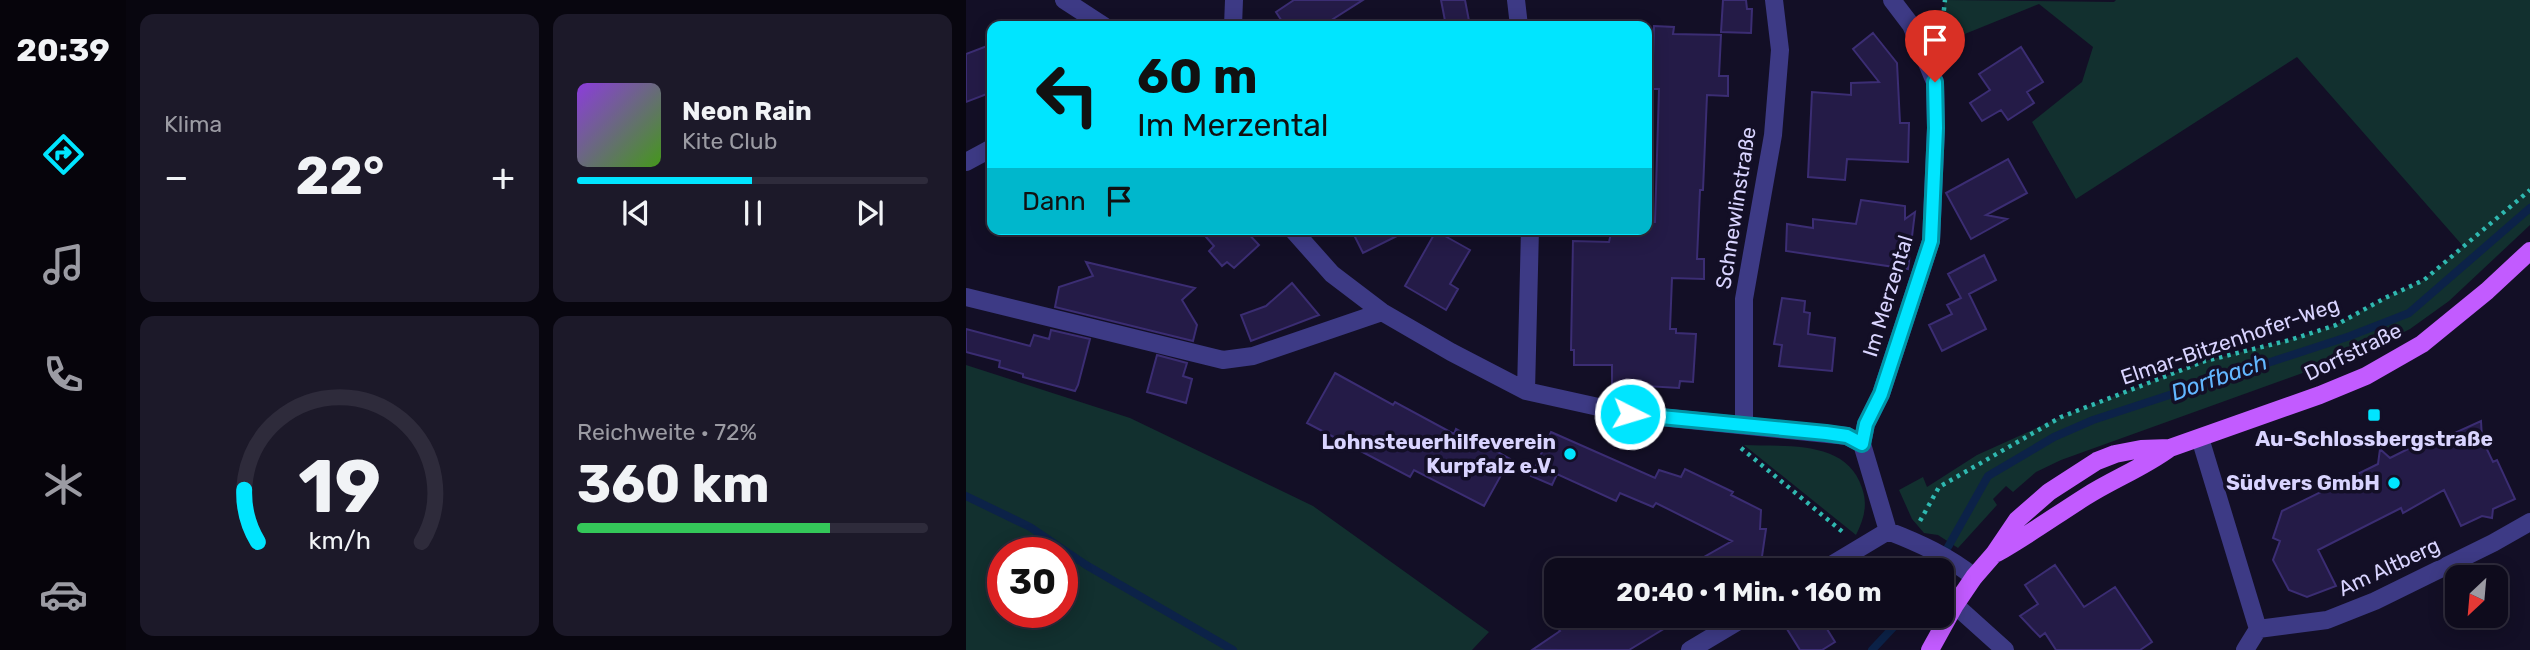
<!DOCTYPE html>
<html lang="de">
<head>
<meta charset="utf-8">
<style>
	:root { --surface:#0e0b1c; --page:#1c1929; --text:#f1f3f6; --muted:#9b9ba3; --line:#2e2b3b; --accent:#00e5ff }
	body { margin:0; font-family:Rubik,sans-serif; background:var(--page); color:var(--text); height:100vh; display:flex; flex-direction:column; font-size:26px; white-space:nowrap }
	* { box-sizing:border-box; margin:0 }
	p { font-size:23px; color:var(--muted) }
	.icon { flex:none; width:38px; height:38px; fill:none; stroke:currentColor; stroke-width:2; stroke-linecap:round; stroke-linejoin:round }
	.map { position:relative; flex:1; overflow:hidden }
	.drawer { display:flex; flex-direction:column; gap:14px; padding:14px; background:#08060f; width:840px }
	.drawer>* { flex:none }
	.guide { position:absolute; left:21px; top:21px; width:665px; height:214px; border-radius:14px; box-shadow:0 4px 18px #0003,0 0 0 2px var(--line); background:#00e5ff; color:#111; overflow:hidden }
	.needle { width:46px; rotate:206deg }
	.buttons { position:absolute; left:1479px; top:565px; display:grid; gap:14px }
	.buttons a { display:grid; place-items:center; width:63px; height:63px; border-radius:14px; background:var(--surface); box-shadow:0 4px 18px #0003,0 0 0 2px var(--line); font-size:35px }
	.speed { position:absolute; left:21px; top:537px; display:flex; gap:14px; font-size:35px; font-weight:700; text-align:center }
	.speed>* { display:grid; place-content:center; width:91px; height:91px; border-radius:50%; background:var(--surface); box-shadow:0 4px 18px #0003,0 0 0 2px var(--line); line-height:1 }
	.speed .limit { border:10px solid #d22; background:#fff; color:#111 }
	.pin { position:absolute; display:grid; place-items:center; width:60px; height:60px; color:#fff; margin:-72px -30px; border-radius:50% 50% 50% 0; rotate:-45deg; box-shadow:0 0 7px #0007 }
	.pin .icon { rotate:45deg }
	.me { position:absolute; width:77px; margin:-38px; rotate:95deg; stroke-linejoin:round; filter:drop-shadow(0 0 5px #0008) }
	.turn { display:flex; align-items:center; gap:24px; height:147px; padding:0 35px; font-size:32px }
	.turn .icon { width:91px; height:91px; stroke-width:2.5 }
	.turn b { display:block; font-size:49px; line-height:60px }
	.then { display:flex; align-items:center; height:66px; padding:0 35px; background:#0003; gap:14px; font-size:26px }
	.big { font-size:52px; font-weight:700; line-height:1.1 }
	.drawer .card { flex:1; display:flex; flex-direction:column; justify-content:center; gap:10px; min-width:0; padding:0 24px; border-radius:14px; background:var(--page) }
	.drawer .dial { align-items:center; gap:0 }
	.dial svg { height:182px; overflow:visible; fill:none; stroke:var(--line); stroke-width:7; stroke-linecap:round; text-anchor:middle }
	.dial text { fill:var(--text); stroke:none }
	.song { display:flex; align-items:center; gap:21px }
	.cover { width:84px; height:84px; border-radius:10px; background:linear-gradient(135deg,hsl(270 70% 55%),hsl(100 70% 35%)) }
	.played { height:7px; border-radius:4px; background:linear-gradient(90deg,var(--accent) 50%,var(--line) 50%) }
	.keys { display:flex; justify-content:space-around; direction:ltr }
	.heat { display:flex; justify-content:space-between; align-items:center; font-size:38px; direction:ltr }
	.charge { height:10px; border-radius:5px; background:linear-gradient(90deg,#34c759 72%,var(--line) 0) }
	.drawer .tiles { flex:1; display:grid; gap:14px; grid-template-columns:repeat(2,1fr) }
	.trip { position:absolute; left:578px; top:558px; width:410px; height:70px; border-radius:14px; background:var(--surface); box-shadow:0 4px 18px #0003,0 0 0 2px var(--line); font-weight:700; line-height:70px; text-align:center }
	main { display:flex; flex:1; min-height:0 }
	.tabs { display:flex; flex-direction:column; width:126px; justify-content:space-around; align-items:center; background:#06040b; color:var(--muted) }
	.tabs .icon { width:49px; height:49px }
	.tabs .current { color:var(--accent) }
	.tabs b { font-size:32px; color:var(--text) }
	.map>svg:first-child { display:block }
	.green { fill:#12302f; fill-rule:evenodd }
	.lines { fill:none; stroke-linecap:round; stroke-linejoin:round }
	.stream { stroke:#0c2248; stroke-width:8 }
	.building { fill:#241b47; stroke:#3b2d73; stroke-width:2 }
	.path { stroke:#2fb8b0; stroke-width:4.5; stroke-dasharray:3.5 5; stroke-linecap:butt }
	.minor { stroke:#3d3a85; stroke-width:18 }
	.major { stroke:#c25bff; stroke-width:18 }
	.route-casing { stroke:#0095a6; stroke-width:18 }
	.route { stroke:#00e5ff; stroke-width:12 }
	.poi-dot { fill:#00e5ff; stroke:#130f26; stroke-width:2.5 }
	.labels { text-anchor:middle; stroke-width:7; stroke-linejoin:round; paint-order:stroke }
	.street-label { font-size:21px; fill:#d9d4ff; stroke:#130f26 }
	.poi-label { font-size:21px; font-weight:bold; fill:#d9d4ff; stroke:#130f26; text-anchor:end }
	.water-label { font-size:23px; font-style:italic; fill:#62b6ff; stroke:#130f26 }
</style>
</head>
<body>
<main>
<nav class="tabs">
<b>20:39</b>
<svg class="icon current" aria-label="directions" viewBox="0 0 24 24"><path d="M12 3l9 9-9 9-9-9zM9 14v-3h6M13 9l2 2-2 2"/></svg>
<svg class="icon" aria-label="music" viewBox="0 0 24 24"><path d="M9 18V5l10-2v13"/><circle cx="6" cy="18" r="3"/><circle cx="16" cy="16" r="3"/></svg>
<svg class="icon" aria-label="phone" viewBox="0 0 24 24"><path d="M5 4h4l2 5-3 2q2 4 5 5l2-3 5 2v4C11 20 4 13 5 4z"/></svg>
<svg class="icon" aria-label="climate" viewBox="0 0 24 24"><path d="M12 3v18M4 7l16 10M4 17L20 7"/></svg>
<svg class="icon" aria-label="car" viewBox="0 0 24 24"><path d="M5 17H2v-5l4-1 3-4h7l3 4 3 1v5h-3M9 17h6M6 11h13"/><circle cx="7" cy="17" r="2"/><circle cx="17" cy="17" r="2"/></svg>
</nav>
<section class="drawer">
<div class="tiles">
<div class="card"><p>Klima</p>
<div class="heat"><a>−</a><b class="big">22°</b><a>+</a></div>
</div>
<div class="card">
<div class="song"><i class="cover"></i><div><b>Neon Rain</b><p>Kite Club</p></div></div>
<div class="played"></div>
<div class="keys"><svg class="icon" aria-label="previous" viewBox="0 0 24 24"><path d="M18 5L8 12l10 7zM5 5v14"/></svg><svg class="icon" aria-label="pause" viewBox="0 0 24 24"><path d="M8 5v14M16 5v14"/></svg><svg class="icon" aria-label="next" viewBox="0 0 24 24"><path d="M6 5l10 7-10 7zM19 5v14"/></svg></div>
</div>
<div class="card dial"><svg viewBox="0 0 100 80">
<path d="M14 69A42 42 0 1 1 86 69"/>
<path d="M14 69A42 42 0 0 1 8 46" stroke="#00e5ff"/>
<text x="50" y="56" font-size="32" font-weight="700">19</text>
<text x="50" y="72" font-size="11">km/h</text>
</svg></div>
<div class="card"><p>Reichweite · 72%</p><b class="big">360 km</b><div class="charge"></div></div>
</div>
</section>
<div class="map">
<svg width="1564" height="650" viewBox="0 0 1564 650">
	<rect width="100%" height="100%" fill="#130f26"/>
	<path class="green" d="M979,0L1148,2L1150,0H1564V225L1483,301L1444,329L1406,348L1095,460L1070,472L1047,492L1040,486L1027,499L1031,505L992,548L972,535L958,533L946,519L933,490L957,477L961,487L1011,455L1095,417L1239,361L1324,340L1370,325L1419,298L1458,280L1497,246L1331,57L1110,199L1066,122L1116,82L1127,47L1073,4L974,44Z
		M0,365L164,418L347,506L523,632L506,650H0ZM37,553H96V612H37Z
		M778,445C819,447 881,439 896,488C902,505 898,519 890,535Z"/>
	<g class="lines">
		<path class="stream" d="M0,496L64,527L120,565L267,650
			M969,570L1022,476L1088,437L1127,420L1384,336L1443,313L1564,208
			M906,650L938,616"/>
	</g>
	<path class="building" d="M328,0H397L356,26H319L310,12Z
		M475,0H499L504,26H480Z
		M757,0H780L781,9H786L785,33L755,32Z
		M688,26L708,27L707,34L755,35L753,76H762V96L741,95L737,190H734L731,259H738V279L706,278L704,329H710V333L730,334L727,382L714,381L713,388L646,384V365H608V350H605L607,241L643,242L646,229H684V222H689L693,89H686Z
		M907,33L931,63L934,123H943L942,162L881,159L879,180L842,177L846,92L885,95V83L913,82L887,49Z
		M21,46L22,48L26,46V92L0,102V54Z
		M1055,47L1077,82L1061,92L1068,103L1042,120L1035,110L1016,121L1004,103L1024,90L1013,74Z
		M1042,159L1061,193L1020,215L1041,219L1005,239L980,193Z
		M895,200L939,206V219L949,212L942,269L820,251L821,224L847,228V219L890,224Z
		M233,229H278L293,245L268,268L261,262L256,266L243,251L248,246Z
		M385,229H445L397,253Z
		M470,231L504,250L484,284L492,289L480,310L439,286Z
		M1018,255L1030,280L1003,294L1020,329L976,351L963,325L986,314L981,305L995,298L982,274Z
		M120,262L229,288L216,300L231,325L227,341L89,307L93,287L127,276Z
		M326,283L353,315L285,341L275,315L300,306Z
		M816,298L839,301L838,312L844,313L842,334L869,338L866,371L813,366L816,345L808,344Z
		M0,329L64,346L68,335L83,339L85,330L124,339L112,385L109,391L57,377V374L33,367L34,361L0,352Z
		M191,355L221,363L217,376L226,379L220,403L181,392Z
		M369,373L427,405L429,402L488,434L490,429L544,459L518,506L448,470L444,477L341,423Z
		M1515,421L1516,439L1527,462L1531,460L1549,499L1527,509L1526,518L1516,516L1495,526L1478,490L1437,513L1435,508L1352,550L1370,586L1341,597L1323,590L1307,560L1314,541L1307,538L1316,511L1412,464L1414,449L1424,458L1456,442L1458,447Z
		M585,432L689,478L693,470L715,477L719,469L767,492L765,495L795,510L794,529H800L794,570H715L766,541L690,503L687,507L654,493L650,501L591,474L586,485L565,476Z
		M1089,565L1118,607L1149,587L1186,642L1174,650H1090L1079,633L1074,637L1054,616L1072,604L1059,585Z
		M583,616H719L663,650H566L594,631Z
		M843,616H853L869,642L856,650H834L821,629Z"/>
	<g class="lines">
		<path class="path" d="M975,36L979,0
			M775,448L878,533
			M954,521L973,487L1095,417L1239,361L1324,340L1370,325L1419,298L1458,280L1564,190"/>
		<path class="minor" d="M98,0L138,26
			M550,0L553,26
			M267,26L268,0
			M0,162L26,148
			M326,229L366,274L416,312L485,352L560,391L664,414L881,436L896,444L922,531
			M0,297L257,360L287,356L416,312
			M560,391L564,229
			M778,424V299L807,135L814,50L808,0
			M1234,438L1292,629L1279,650
			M896,444L900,424L915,394L965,241L970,128L969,82L945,25L926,0
			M922,531C953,543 982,556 1008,577
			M857,570L922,531
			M989,605L1039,650
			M1292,629L1361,620L1409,601L1527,543L1564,522
			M724,650L781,616"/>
		<path class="major" d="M1031,553C1061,536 1089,516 1119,497C1147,479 1177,468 1204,448
			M964,650L989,605L1008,577L1028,554L1051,520L1083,492L1131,461L1149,454L1175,449L1204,448L1354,395L1400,376L1456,344L1521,291L1564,251"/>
	</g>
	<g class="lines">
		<g class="route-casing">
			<path id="route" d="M664,414L860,433L881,436L896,444L900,424L915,394L965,241L970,128L969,82"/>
		</g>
		<use href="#route" class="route"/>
	</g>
	<g class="poi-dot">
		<rect x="1401" y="408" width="14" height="14" rx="3.5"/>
		<circle cx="604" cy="454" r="7"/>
		<circle cx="1428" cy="483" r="7"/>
	</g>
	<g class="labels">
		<g class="street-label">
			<text transform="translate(770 208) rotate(-81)" y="7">Schnewlinstraße</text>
			<text transform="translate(922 296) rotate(-73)" y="7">Im Merzental</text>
			<text transform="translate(1264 341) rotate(-19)" y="7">Elmar-Bitzenhofer-Weg</text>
			<text transform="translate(1387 352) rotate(-26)" y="7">Dorfstraße</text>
			<text transform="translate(1423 567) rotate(-25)" y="7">Am Altberg</text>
		</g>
		<g class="poi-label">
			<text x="1408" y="446" text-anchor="middle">Au-Schlossbergstraße</text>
			<text x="590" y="449">Lohnsteuerhilfeverein<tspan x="590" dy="24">Kurpfalz e.V.</tspan></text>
			<text x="1414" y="490">Südvers GmbH</text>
		</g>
		<g class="water-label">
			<text transform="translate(1253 377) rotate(-19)" y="8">Dorfbach</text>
		</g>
	</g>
</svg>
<div class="buttons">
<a><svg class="needle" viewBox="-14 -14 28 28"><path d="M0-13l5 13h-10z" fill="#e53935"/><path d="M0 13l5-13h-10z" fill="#9b9ba3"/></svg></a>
</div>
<div class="speed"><div class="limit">30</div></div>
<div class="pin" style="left:969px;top:82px;background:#d93025"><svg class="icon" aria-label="arrive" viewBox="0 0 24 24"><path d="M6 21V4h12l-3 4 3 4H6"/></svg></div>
<svg class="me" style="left:664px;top:414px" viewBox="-20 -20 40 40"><circle r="17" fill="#00e5ff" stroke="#fff" stroke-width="3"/><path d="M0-11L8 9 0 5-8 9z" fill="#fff"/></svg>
<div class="trip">20:40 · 1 Min. · 160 m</div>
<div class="guide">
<div class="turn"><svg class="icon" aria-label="left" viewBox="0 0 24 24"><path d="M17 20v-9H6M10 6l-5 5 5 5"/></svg><div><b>60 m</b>Im Merzental</div></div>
<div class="then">Dann<svg class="icon" aria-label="arrive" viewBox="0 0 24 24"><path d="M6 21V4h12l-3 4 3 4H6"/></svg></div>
</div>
</div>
</main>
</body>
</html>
